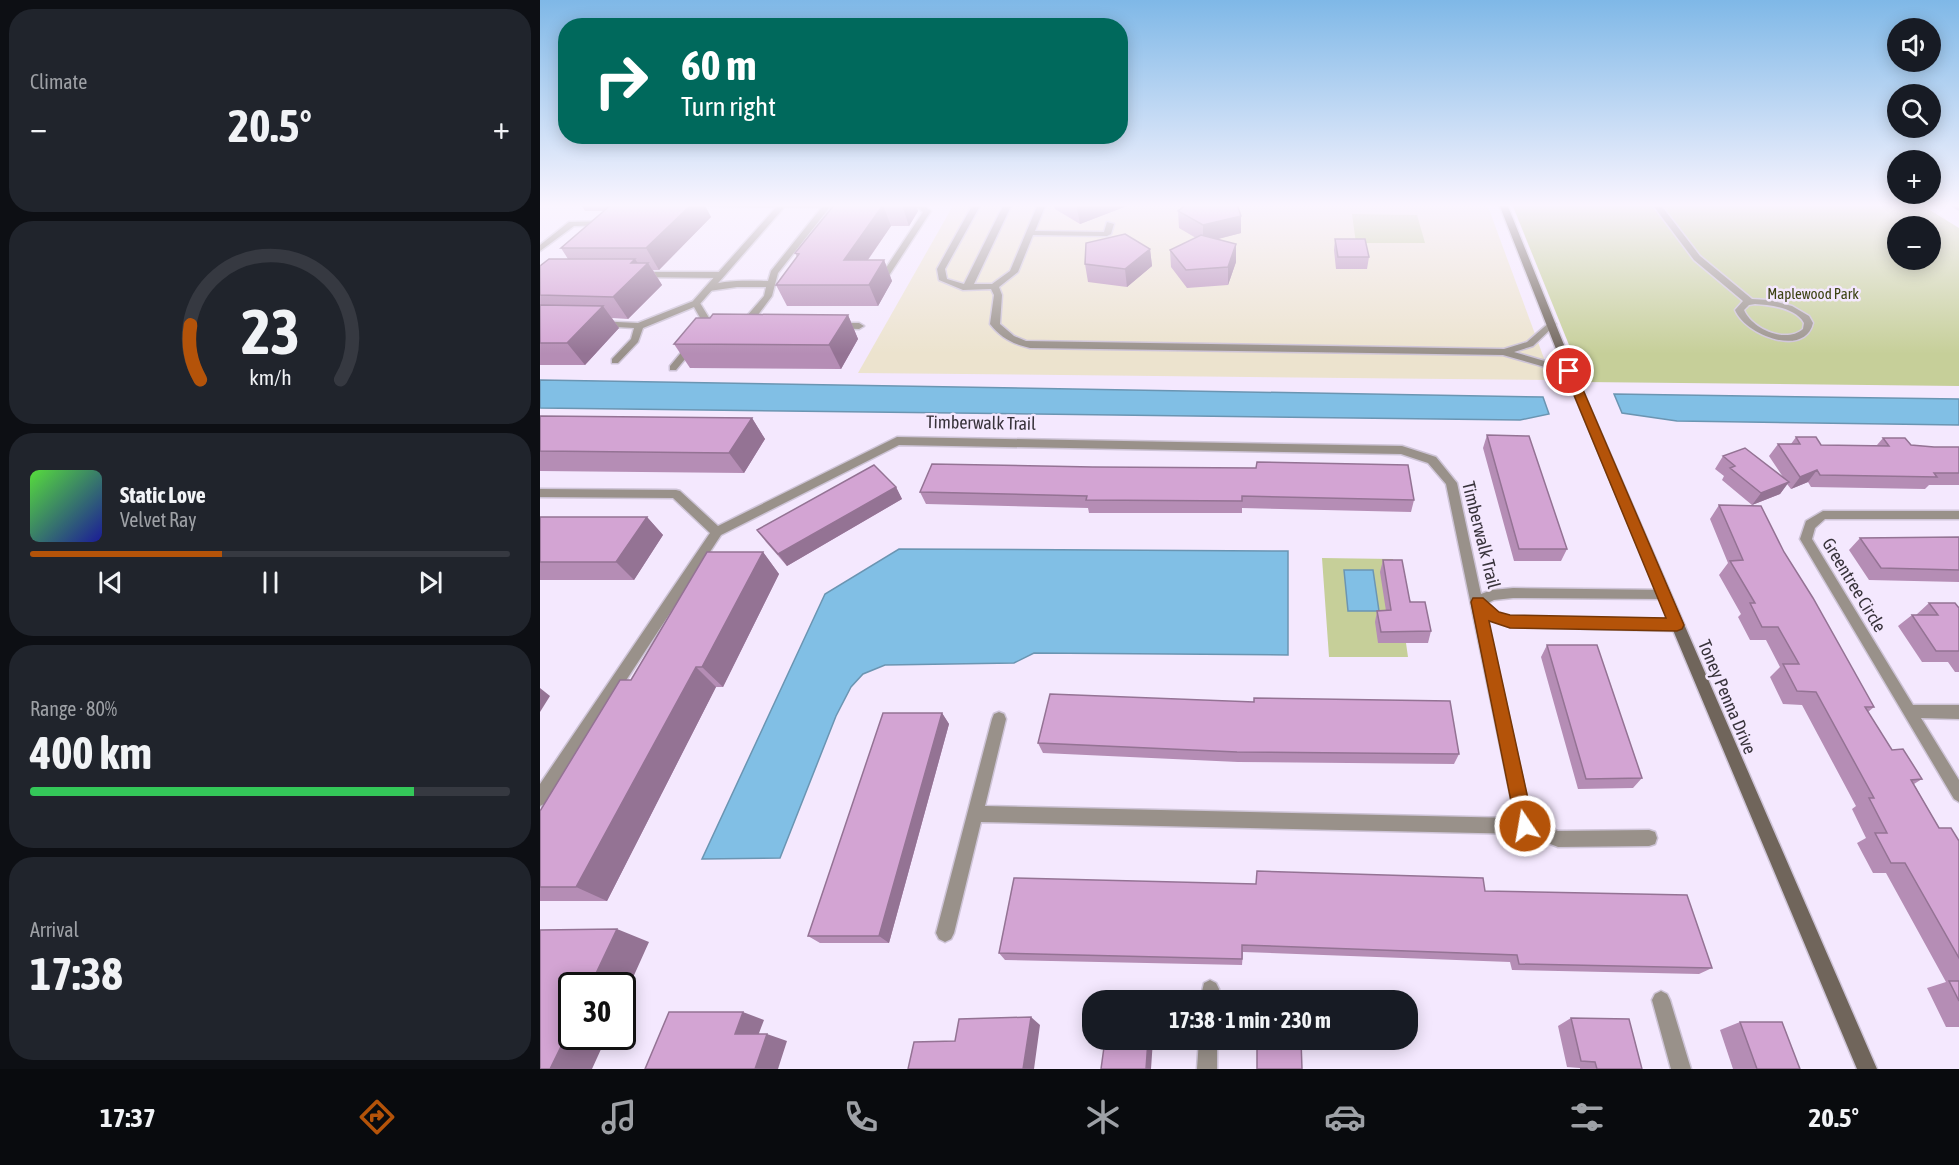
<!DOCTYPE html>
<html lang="en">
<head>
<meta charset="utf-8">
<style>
	:root { --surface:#171b24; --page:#20242c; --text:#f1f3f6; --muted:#9ea1a6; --line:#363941; --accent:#b45309 }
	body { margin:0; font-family:"Asap Condensed",sans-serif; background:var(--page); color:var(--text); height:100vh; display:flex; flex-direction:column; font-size:22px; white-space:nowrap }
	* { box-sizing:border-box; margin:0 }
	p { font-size:20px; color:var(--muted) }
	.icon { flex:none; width:33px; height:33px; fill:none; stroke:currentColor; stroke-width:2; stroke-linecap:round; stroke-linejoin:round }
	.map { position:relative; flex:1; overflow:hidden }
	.side { display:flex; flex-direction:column; gap:9px; padding:9px; background:#0d0f14; width:540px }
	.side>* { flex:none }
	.hud { position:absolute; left:18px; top:18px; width:570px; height:126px; border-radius:24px; box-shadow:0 3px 15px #0003; background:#00695c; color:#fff; overflow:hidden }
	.fabs { position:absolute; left:1347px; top:18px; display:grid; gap:12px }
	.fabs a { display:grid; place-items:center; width:54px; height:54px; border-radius:50%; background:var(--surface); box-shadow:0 3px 15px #0003; font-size:30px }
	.speed { position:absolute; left:18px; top:972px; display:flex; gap:12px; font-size:30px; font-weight:700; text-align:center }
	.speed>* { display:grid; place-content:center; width:78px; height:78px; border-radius:50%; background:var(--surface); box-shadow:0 3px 15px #0003; line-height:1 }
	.speed .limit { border:3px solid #111; border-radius:9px; background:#fff; color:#111 }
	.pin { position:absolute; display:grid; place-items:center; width:51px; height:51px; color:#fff; margin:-26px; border:3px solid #fff; border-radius:50%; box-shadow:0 2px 6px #0007 }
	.me { position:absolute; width:66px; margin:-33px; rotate:348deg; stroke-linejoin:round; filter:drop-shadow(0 0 4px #0008) }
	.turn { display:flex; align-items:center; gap:21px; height:126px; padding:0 24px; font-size:27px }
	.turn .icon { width:78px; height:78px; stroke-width:2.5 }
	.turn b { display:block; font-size:42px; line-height:51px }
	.big { font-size:45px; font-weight:700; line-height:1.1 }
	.side .tile { flex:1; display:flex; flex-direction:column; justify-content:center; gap:9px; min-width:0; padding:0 21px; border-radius:24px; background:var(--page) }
	.side .dial { align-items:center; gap:0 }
	.dial svg { height:156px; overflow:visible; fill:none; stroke:var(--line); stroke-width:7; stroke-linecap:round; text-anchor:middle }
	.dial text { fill:var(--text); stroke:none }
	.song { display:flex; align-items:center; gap:18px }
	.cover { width:72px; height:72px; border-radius:9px; background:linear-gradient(135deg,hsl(110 70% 55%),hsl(240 70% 35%)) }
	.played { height:6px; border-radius:3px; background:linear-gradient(90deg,var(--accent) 40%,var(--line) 40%) }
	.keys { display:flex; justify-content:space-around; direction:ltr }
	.heat { display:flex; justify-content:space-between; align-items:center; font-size:33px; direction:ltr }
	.charge { height:9px; border-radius:4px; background:linear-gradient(90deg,#34c759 80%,var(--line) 0) }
	.trip { position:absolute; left:542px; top:990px; width:336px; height:60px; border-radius:24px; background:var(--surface); box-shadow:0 3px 15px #0003; font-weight:700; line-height:60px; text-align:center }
	.tabs { display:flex; height:96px; justify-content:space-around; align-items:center; background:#090b0e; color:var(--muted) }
	.tabs .icon { width:42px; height:42px }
	.tabs .selected { color:var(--accent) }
	.tabs b { font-size:27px; color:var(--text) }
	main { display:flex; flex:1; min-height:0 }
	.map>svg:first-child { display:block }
	.education { fill:#ece3ce }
	.green { fill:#c6cf99; fill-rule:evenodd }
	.water { fill:#81bfe5; stroke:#6b95b2; stroke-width:1.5 }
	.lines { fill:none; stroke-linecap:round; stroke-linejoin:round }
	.lane-casing { stroke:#cec4d7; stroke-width:3 }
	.street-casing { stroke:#cec4d7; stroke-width:3 }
	.secondary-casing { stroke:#cec4d7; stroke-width:3 }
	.lane { fill:#99918a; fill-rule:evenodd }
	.street { fill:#99918a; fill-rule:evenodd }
	.secondary { fill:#70655b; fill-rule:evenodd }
	.wall { fill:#b58db5 }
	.shaded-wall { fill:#947394 }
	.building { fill:#d3a4d3; stroke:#947394; stroke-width:1.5 }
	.route { fill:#b45309; stroke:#753606; stroke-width:1.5 }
	.labels { text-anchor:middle; stroke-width:5; stroke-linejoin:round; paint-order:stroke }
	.far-park-label { font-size:15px; fill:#3d4314; stroke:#f4e8fe }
	.street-label { font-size:18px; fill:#38333b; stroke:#f4e8fe }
</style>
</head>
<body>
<main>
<section class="side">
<div class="tile"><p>Climate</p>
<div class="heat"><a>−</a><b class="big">20.5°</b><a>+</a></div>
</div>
<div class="tile dial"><svg viewBox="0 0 100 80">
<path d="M14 69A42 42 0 1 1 86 69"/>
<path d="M14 69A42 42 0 0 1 9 41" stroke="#b45309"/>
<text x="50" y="56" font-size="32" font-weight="700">23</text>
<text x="50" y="72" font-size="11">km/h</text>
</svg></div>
<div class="tile">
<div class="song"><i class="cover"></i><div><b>Static Love</b><p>Velvet Ray</p></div></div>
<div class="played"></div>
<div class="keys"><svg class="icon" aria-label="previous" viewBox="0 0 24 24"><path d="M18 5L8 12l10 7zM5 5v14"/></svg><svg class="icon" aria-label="pause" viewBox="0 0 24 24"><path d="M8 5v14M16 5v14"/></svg><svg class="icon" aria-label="next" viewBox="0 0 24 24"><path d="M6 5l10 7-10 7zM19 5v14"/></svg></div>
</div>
<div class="tile"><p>Range · 80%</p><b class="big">400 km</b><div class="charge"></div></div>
<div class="tile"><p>Arrival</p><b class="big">17:38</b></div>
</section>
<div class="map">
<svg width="1419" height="1069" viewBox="0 0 1419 1069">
	<rect width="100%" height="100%" fill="#f4e8fe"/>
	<path class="education" d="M414,204H947L1012,380L318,373Z"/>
	<path class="green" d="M972,204H1380L1419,228V386L1044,382ZM1358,226H1390V260H1358Z
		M812,214L877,215L885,243H816Z
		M782,558L853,559L860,604L880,605L886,643H866L868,657H789Z"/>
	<path class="water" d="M0,380L1003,397L1009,414L980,420L0,408Z
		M1074,394L1419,399V425L1137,421L1082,413Z
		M359,549L748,551V655L494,653L474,663L345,665L323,674L311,687L296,716L240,858L162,859L285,594Z
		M804,570H833L839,611H808Z"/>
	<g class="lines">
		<g class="lane-casing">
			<path id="lane" d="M166,204H313L314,205L310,207H290L238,273L232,296L209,327L206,328L200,324L224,296L226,287H197L169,291L165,288C179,279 210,281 228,281L231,271L282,207L170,206Z
				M358,204H382L391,211L350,274L346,277L342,274L383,212L378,208H357Z
				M433,204H441L405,269L407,279L424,284L464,204H472L434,284H452L470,271L498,204H506L495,231L564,232L567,222L574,224L571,234L567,236L493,235L478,272L459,287L462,295L460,324L474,336L486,341L964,349L987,342L1011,321L1016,324L1014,326L993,346L974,352L1032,369L1034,371L1029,374L963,355L490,348C473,344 461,338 450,324L454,295L451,289L423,290L399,280L397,269Z
				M1112,204H1120L1160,256L1212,299L1229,300L1252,306L1269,316L1273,323C1265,358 1205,335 1195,310L1203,301L1154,260ZM1215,304C1231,305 1256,308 1264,323L1263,329C1246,344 1212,329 1204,310L1209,305Z
				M66,221H69V225L34,226L0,251V245L29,222Z
				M100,272H180L184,275L180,278L97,277L96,275Z
				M156,300L160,303L174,326L172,328H166L154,307L103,328L98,342L78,363H72V359L91,339L94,328L59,326L56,325V321L98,323Z
				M296,323H319L324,326L319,329L293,328V324Z
				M152,342L155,343V347L136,370H130V366L149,343Z"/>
		</g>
		<g class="street-casing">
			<path id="street" d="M239,204H247L159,305H153V301Z
				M357,437L862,446L896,457L917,483L941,594L952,590L973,588L1128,590L1129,594L1128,598L1123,599L973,598L954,600L948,603L958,613L970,617L1137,619L1142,621L1144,625L1142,629L1137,631L970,627L947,618L992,821L1018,831L1109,830L1115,832L1117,838L1115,844L1109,846L1018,847L985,834L441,822L414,933L411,939L405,942L399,939L396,933L452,719L454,714L459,712L464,714L466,719L445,806L975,818L906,484L888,463L861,454L359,445L181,535L6,803L0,806V784L170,533L133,498L0,497V489L136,490L140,491L178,526Z
				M1283,511H1419V519H1285L1275,528L1272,539L1373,705H1419V719L1381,718L1419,780V802L1414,799L1260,539L1266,521Z
				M670,980L676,983L679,989L678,1000H660L664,983Z
				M1121,991L1127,994L1130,1000L1151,1069H1131L1112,1000L1115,994Z
				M659,1040H677V1069H657Z"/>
		</g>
		<g class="secondary-casing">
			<path id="secondary" d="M959,204H967L1039,382L1337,1069H1317L1029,382Z"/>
		</g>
		<use href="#lane" class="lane"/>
		<use href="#street" class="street"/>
		<use href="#secondary" class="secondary"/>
	</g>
	<path class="wall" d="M41,204H164L171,217L119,270H113L122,285L88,319L72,318L79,328L45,365H0V266L28,259L21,248L64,211H45Z
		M295,204H376L378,211L369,226H351L328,260H344L352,281L338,306H247L236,285L257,257L255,253Z
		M514,204H592L540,224L515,209Z
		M1407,204H1419V211Z
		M638,211L701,216V233L677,239L696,244V262L688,285L647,288L631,267L630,250L656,238L639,228Z
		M795,239L829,257L827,269H796L794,250Z
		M610,249L612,266L587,287L548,282L545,264Z
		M308,315L318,339L301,369L150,368L134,344Z
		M0,416L212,418L225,439L204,473L0,471Z
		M947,435L1027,549L1021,561H974L943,448Z
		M1256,437L1281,445H1337L1343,438L1371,445L1394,447H1419V485H1389L1385,489L1271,487L1268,482L1251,489L1247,484L1240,494L1212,505L1182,480L1184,476L1175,469L1183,456L1243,477L1229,456L1238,444H1251Z
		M392,464L874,500L871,512L702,508V513H549L548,508L386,504L380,492Z
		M356,487L362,499L247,566L226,542L217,530Z
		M1179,505L1244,552L1334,707L1328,712L1352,750L1382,779L1374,784L1399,828L1419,841V1027H1406L1387,988L1406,982L1346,873H1333L1317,843L1326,838L1312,809L1316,806L1262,705L1243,704L1230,677L1240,667L1226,640H1210L1198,617L1201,614L1179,575L1188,563L1170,519Z
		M0,517H107L123,535L94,580H0Z
		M1419,537V582L1329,580L1309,550L1320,538Z
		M223,552L239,574L183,687H176L67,901H0V811L91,680Z
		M843,560L891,631L888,643H838L835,622L837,611H846L840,572Z
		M1389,603L1419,608V672H1415L1408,662H1382L1358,626L1372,615H1376Z
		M1007,645L1102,778L1093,788L1038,789L1001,657Z
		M402,713L409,724L349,943H280L268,936Z
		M498,743L919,754L914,764L698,762L503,753Z
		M945,891L1172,968L1159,974L972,970L970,962L703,952L702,965L465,960L459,953Z
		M1031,1018L1102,1069H1040V1068L1027,1067L1018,1026Z
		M1200,1022L1260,1069H1193L1180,1030Z"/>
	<path class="shaded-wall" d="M152,204H164L171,217L119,270L106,248Z
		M362,204H376L378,211L369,226L362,205Z
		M536,204H592L540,224Z
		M343,205L351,226L313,281L304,260Z
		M701,216V233L663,243V225Z
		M696,244V262L688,285V267Z
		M610,249L612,266L587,287L585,269Z
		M95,259L102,269L108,263L122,285L88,319L73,297L91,263Z
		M344,260L352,281L338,306L329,285Z
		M63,306L79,328L45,365L27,343Z
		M308,315L318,339L301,369L289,345Z
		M212,418L225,439L204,473L189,453Z
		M1277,470L1268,482L1251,489L1260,477Z
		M1249,482L1240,494L1212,505L1221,493Z
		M356,487L362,499L247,566L238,554Z
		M107,517L123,535L94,580L76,562Z
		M223,552L239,574L183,687L162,667Z
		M156,667L176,687L67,901L36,887Z
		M0,688L10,696L0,712Z
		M402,713L409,724L349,943L339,936Z
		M77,929L109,942L82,1002V986H50Z
		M203,1012L224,1020L216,1041L195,1034Z
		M491,1017L500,1025L494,1069H483Z
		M32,1024V1036H67L52,1069H10Z
		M227,1034L247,1041L238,1069H215Z
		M608,1040H613L611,1069H606Z"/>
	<path class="building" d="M72,204H152L106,248H21Z
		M295,204H362V205H343L304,260H344L329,285H236L259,254L255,253Z
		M647,204H697L701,216L663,225L638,211Z
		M585,234L610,249L585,269L545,264L546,243Z
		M661,235L696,244L688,267L646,270L630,250Z
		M795,239H825L829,257H798Z
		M9,259H95L91,263H108L73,297L0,295V266Z
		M0,305L63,306L27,343H0Z
		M173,314L308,315L289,345L134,344L156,318H170Z
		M0,416L212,418L189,453L0,451Z
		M947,435L989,436L1027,549H979Z
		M1256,437H1276L1281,445L1349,446L1343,438H1365L1371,445L1394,447H1419V473H1394L1397,477L1280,475L1277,470L1260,477L1238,444H1260Z
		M1205,448L1249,482L1221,493L1190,468L1195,466L1183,456Z
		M717,462L868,465L874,500L702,496V501L546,500L547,496L380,492L392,464L553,467L716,468Z
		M334,465L356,487L238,554L217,530Z
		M1179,505L1221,506L1244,552L1273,598L1334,707H1325L1352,750L1363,749L1382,779L1371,780L1399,828H1411L1419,841V958L1365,863H1351L1335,833H1347L1329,798H1334L1276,692L1257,691L1243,664H1259L1238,627H1222L1210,603H1215L1190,561L1203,560Z
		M0,517H107L76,562H0Z
		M1419,537V570L1341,568L1320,538Z
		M167,552H223L162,667H156L36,887H0V811L80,680H91Z
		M843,560H862L870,602H885L891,631L841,632L837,611L851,610Z
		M1389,603H1415L1419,608V651H1396L1372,615H1398Z
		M1007,645H1057L1102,778L1046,779Z
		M510,694L714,702V698L910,701L919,754L697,752L498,743Z
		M343,713H402L339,936H268Z
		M717,871L943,878L945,891L1147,895L1172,968L979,964L977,955L702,945V959L459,953L474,878L716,884Z
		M77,929L50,986H32V1024L10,1069H0V930Z
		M1409,981H1419V1001Z
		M129,1012H203L195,1034H227L215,1069H105Z
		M491,1017L483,1069H368L374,1042L415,1041L419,1019Z
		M1031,1018L1089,1019L1102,1069H1057L1055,1062L1041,1061Z
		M1200,1022H1242L1260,1069H1217Z
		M565,1040H608L606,1069H561Z
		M717,1040H761L762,1069H717Z"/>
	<linearGradient id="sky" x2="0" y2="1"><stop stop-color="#7fb8e7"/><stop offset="0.58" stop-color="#faf5ff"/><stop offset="1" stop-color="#faf5ff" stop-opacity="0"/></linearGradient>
	<rect width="1419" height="354" fill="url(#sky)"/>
	<path class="route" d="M1029,368L1035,371L1144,625L1142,629L1137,631L970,628L949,621L994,826L991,833L985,835L978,833L976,826L931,602L933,598H943L959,612L970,615L1126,618L1024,371Z"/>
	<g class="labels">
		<g class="far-park-label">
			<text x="1273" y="299">Maplewood Park</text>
		</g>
		<g class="street-label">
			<text transform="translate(441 423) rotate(1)" y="6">Timberwalk Trail</text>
			<text transform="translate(941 535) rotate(76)" y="6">Timberwalk Trail</text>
			<text transform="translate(1314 585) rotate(59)" y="6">Greentree Circle</text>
			<text transform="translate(1187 697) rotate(67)" y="6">Toney Penna Drive</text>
		</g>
	</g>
</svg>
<div class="fabs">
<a><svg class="icon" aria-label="sound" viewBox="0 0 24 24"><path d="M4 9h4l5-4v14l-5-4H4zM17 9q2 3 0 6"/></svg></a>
<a><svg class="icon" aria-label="search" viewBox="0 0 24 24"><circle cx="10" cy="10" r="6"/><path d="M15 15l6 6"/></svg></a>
<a>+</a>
<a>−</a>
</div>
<div class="speed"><div class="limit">30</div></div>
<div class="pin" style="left:1029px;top:371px;background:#d93025"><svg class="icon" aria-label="arrive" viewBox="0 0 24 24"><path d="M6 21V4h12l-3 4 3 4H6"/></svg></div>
<svg class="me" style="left:985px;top:826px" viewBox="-20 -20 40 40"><circle r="17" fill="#b45309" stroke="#fff" stroke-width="3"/><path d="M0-11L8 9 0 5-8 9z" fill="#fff"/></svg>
<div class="trip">17:38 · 1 min · 230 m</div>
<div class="hud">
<div class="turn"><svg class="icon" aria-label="right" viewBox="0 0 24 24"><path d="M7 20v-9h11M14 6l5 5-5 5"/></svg><div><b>60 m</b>Turn right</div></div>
</div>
</div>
</main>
<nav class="tabs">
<b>17:37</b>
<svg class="icon selected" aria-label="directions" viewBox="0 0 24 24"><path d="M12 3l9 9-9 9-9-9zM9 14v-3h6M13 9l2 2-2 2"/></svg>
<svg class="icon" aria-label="music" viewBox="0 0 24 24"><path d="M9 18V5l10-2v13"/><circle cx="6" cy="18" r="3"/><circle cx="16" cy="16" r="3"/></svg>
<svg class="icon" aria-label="phone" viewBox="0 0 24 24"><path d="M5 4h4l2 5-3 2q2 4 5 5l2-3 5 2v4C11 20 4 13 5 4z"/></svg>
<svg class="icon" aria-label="climate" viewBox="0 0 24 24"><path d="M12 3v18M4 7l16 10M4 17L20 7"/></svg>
<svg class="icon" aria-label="car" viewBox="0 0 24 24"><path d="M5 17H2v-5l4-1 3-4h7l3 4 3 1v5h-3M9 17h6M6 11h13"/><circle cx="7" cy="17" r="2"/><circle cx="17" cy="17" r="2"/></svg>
<svg class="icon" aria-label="filters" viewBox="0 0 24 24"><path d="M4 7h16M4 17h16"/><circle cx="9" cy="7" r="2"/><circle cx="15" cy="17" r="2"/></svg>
<b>20.5°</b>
</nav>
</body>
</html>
